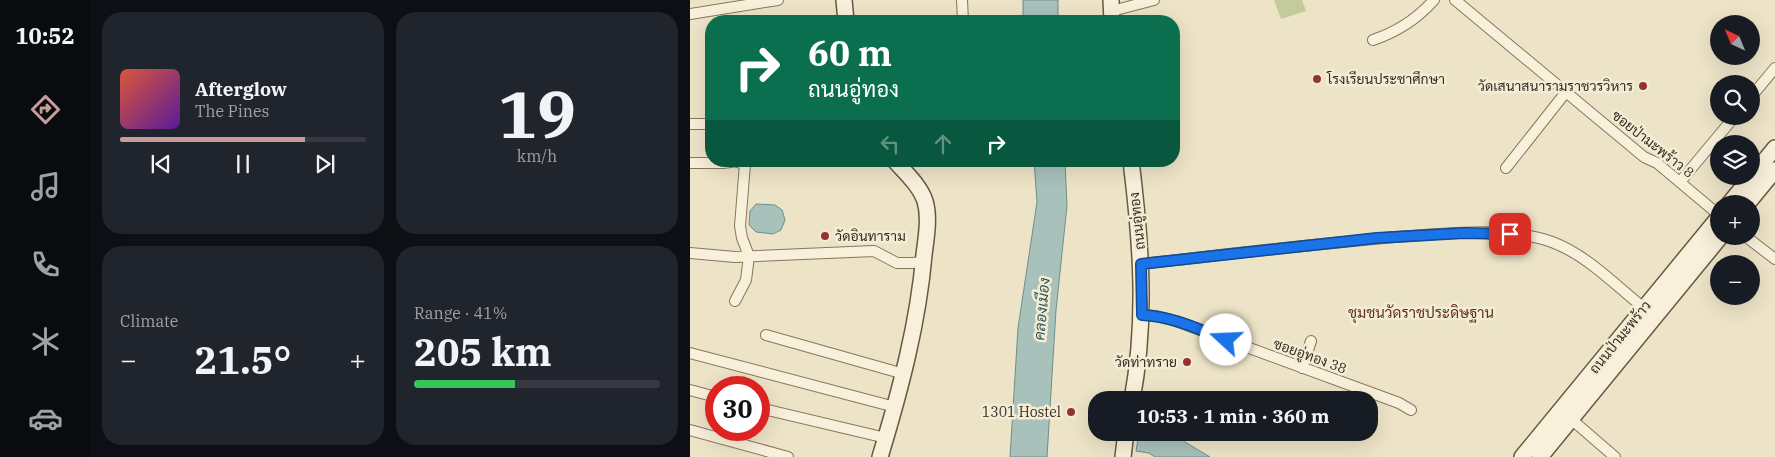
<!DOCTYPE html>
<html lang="en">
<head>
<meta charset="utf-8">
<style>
	:root { --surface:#171b24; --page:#20242c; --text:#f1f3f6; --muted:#9ea1a6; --line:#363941; --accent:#c79d9c }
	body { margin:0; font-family:"IBM Plex Serif",Sarabun,serif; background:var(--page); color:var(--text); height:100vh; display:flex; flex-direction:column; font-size:19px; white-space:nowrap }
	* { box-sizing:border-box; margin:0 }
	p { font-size:16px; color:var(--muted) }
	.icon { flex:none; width:28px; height:28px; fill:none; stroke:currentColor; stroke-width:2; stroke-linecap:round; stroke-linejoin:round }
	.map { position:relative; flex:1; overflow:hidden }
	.sheet { display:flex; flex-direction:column; gap:12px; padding:12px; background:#0d0f14; width:600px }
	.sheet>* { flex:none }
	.guide { position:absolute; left:15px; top:15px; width:475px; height:152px; border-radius:20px; box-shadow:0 5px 20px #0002; background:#0b6e4f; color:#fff; overflow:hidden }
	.needle { width:32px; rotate:316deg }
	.tools { position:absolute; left:1020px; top:15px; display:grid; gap:10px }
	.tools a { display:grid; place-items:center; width:50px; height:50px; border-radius:50%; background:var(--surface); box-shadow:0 5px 20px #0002; font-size:25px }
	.speed { position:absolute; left:15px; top:376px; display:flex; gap:10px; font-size:25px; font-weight:700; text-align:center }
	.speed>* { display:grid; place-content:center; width:65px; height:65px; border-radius:50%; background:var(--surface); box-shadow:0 5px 20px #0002; line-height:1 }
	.speed .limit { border:8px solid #d22; background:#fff; color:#111 }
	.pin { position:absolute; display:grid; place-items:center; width:42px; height:42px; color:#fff; margin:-21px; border-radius:10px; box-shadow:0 2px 8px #0006 }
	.me { position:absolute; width:55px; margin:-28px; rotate:290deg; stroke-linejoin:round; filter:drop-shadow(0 0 4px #0008) }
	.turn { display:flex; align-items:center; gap:18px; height:105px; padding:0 20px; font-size:22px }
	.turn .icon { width:65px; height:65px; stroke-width:2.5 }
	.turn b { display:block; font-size:35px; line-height:42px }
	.lanes { display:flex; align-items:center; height:48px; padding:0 20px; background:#0003; justify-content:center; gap:25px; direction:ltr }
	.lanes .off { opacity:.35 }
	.big { font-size:38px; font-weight:800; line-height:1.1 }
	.sheet .card { flex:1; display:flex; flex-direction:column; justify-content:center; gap:8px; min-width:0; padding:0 18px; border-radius:20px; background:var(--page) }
	.sheet .dial { align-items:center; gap:0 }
	.dial b { font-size:65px; line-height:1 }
	.song { display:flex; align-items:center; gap:15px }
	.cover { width:60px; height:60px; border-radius:8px; background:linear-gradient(135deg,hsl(10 70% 55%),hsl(270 70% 35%)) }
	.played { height:5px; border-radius:2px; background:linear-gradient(90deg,var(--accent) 75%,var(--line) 75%) }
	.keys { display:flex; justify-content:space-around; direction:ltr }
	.heat { display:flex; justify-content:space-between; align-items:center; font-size:28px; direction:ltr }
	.charge { height:8px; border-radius:4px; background:linear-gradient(90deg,#34c759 41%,var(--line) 0) }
	.sheet .tiles { flex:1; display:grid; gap:12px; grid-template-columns:repeat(2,1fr) }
	.trip { position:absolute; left:398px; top:391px; width:290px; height:50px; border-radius:20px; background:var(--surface); box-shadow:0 5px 20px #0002; font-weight:800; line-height:50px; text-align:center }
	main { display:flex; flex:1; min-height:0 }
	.tab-bar { display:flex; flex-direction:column; width:90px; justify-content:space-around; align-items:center; background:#090b0e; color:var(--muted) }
	.tab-bar .icon { width:35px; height:35px }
	.tab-bar .current { color:var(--accent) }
	.tab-bar b { font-size:22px; color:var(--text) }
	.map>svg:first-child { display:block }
	.green { fill:#c3cb9b }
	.water { fill:#a8c1bb; stroke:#6f8f89 }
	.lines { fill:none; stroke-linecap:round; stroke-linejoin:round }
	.street-casing { stroke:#88765d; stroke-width:12 }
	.secondary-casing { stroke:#6a5740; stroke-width:18 }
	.street { stroke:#f8f0da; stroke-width:10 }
	.secondary { stroke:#f8f0da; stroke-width:15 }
	.route-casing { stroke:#114b97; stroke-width:12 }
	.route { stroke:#1a73e8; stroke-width:9 }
	.poi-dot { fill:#94332f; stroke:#f4edd6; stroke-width:2 }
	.labels { text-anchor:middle; stroke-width:5; stroke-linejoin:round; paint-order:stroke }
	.poi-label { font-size:14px; fill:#392d20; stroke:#f4edd6; text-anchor:end }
	.street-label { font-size:14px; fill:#392d20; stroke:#f4edd6 }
	.water-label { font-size:15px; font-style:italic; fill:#305857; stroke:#f4edd6 }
	.neighbourhood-label { font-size:15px; fill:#643221; stroke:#f4edd6 }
</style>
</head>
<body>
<main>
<nav class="tab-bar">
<b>10:52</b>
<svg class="icon current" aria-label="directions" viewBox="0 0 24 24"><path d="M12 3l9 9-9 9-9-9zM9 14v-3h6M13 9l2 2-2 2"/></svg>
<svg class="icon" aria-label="music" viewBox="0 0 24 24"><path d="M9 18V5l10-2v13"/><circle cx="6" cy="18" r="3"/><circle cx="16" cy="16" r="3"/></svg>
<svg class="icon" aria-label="phone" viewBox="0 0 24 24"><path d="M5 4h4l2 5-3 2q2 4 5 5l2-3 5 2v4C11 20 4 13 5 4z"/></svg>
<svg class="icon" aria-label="climate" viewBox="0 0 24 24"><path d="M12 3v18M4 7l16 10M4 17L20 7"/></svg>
<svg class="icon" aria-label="car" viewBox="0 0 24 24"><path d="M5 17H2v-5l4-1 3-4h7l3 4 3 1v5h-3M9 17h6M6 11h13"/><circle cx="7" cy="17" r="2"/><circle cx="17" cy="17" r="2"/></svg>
</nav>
<section class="sheet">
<div class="tiles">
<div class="card">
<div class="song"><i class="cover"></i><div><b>Afterglow</b><p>The Pines</p></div></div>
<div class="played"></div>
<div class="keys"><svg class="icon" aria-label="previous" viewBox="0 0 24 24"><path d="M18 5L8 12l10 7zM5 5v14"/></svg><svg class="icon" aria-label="pause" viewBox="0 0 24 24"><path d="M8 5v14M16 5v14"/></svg><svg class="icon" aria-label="next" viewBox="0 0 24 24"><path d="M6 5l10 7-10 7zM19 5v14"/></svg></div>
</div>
<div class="card dial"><b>19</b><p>km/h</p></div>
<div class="card"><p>Climate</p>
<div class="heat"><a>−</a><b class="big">21.5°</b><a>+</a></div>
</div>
<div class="card"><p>Range · 41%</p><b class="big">205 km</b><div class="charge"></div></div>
</div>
</section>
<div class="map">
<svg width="1085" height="457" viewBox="0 0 1085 457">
	<rect width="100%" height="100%" fill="#ede3c7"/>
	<path class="green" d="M584,0H612L616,11L591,19Z"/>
	<path class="water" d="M333,0H368V21H333Z
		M344,161H375L377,206L366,310L357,457H320L328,328L347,202Z
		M66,204L85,205L92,210L95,220L91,230L83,234L66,232L59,225L60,211Z
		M449,433H480L520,457H465L459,453L446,451Z"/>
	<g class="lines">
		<g class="street-casing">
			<path id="street" d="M272,0L273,21
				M765,0L954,157L967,163L1029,215
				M422,11L464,0
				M0,14L88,0
				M683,40C707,32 727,19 744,0
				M1061,97L1085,68
				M0,124H21
				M0,163H33L47,161
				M816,168L876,92
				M990,182L1045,116
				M1055,236L1085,259
				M0,253L45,257L184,251L207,263H222L234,262
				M451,264C540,254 630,243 719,236C762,233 821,227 862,242C897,255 925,285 954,308
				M45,301L56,280L59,256L52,238L50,226L55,164L47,162
				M452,315L466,316L486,321L709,403L721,410
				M76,335L214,374
				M0,353L205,407
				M612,368L621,341
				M0,390L26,397
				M69,408L196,438
				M881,419L925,457
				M0,430L98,457"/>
		</g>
		<g class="secondary-casing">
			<path id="secondary" d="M154,0L156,21
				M421,0L422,21
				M441,161C451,241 457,320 442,400
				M1039,204L1085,148
				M1057,204L1085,170
				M190,457C210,391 228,324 234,255C236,238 240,218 235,201C230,186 216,173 205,161
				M433,457L436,432
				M832,457L1029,217
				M850,457L1031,236"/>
		</g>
		<use href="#street" class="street"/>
		<use href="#secondary" class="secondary"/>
	</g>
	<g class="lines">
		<g class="route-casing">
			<path id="route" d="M536,340C509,329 481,316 452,315L451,264L687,238L774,233L820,234"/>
		</g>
		<use href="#route" class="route"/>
	</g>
	<g class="poi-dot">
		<circle cx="627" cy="79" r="5"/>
		<circle cx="953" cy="86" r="5"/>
		<circle cx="135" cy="236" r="5"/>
		<circle cx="497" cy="362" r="5"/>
		<circle cx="381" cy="412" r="5"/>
	</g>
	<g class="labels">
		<g class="poi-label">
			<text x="637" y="84" text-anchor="start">โรงเรียนประชาศึกษา</text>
			<text x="943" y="91">วัดเสนาสนารามราชวรวิหาร</text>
			<text x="145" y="241" text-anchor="start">วัดอินทาราม</text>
			<text x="487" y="367">วัดท่าทราย</text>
			<text x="371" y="417">1301 Hostel</text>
		</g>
		<g class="street-label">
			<text transform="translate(963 144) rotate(38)" y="5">ซอยป่ามะพร้าว 8</text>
			<text transform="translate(447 221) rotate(-96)" y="5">ถนนอู่ทอง</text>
			<text transform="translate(930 337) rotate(-51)" y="5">ถนนป่ามะพร้าว</text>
			<text transform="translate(620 356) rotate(20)" y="5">ซอยอู่ทอง 38</text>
		</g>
		<g class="water-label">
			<text transform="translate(352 309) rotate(-85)" y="5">คลองเมือง</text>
		</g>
		<g class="neighbourhood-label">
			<text x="731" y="318">ชุมชนวัดราชประดิษฐาน</text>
		</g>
	</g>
</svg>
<div class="tools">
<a><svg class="needle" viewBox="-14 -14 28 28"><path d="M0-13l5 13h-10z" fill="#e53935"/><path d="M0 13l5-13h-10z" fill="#9ea1a6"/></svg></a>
<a><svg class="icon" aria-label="search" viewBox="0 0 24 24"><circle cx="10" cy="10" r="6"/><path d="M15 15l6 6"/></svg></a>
<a><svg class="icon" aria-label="layers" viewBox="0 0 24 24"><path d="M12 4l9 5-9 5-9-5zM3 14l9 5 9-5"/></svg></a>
<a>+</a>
<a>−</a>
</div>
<div class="speed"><div class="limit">30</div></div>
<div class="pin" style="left:820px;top:234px;background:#d93025"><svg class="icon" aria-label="arrive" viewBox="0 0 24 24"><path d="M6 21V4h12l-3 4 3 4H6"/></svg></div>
<svg class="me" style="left:536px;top:340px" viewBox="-20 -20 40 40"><circle r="19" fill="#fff"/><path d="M0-13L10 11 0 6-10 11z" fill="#1a73e8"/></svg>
<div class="trip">10:53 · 1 min · 360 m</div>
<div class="guide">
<div class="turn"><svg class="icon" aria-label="right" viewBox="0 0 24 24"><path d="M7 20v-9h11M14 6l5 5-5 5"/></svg><div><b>60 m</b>ถนนอู่ทอง</div></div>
<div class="lanes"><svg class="icon off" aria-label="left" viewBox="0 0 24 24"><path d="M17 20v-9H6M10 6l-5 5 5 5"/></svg><svg class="icon off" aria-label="ahead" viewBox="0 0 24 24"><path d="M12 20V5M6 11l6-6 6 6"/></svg><svg class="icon" aria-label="right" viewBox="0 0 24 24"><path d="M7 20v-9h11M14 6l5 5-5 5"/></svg></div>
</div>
</div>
</main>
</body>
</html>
